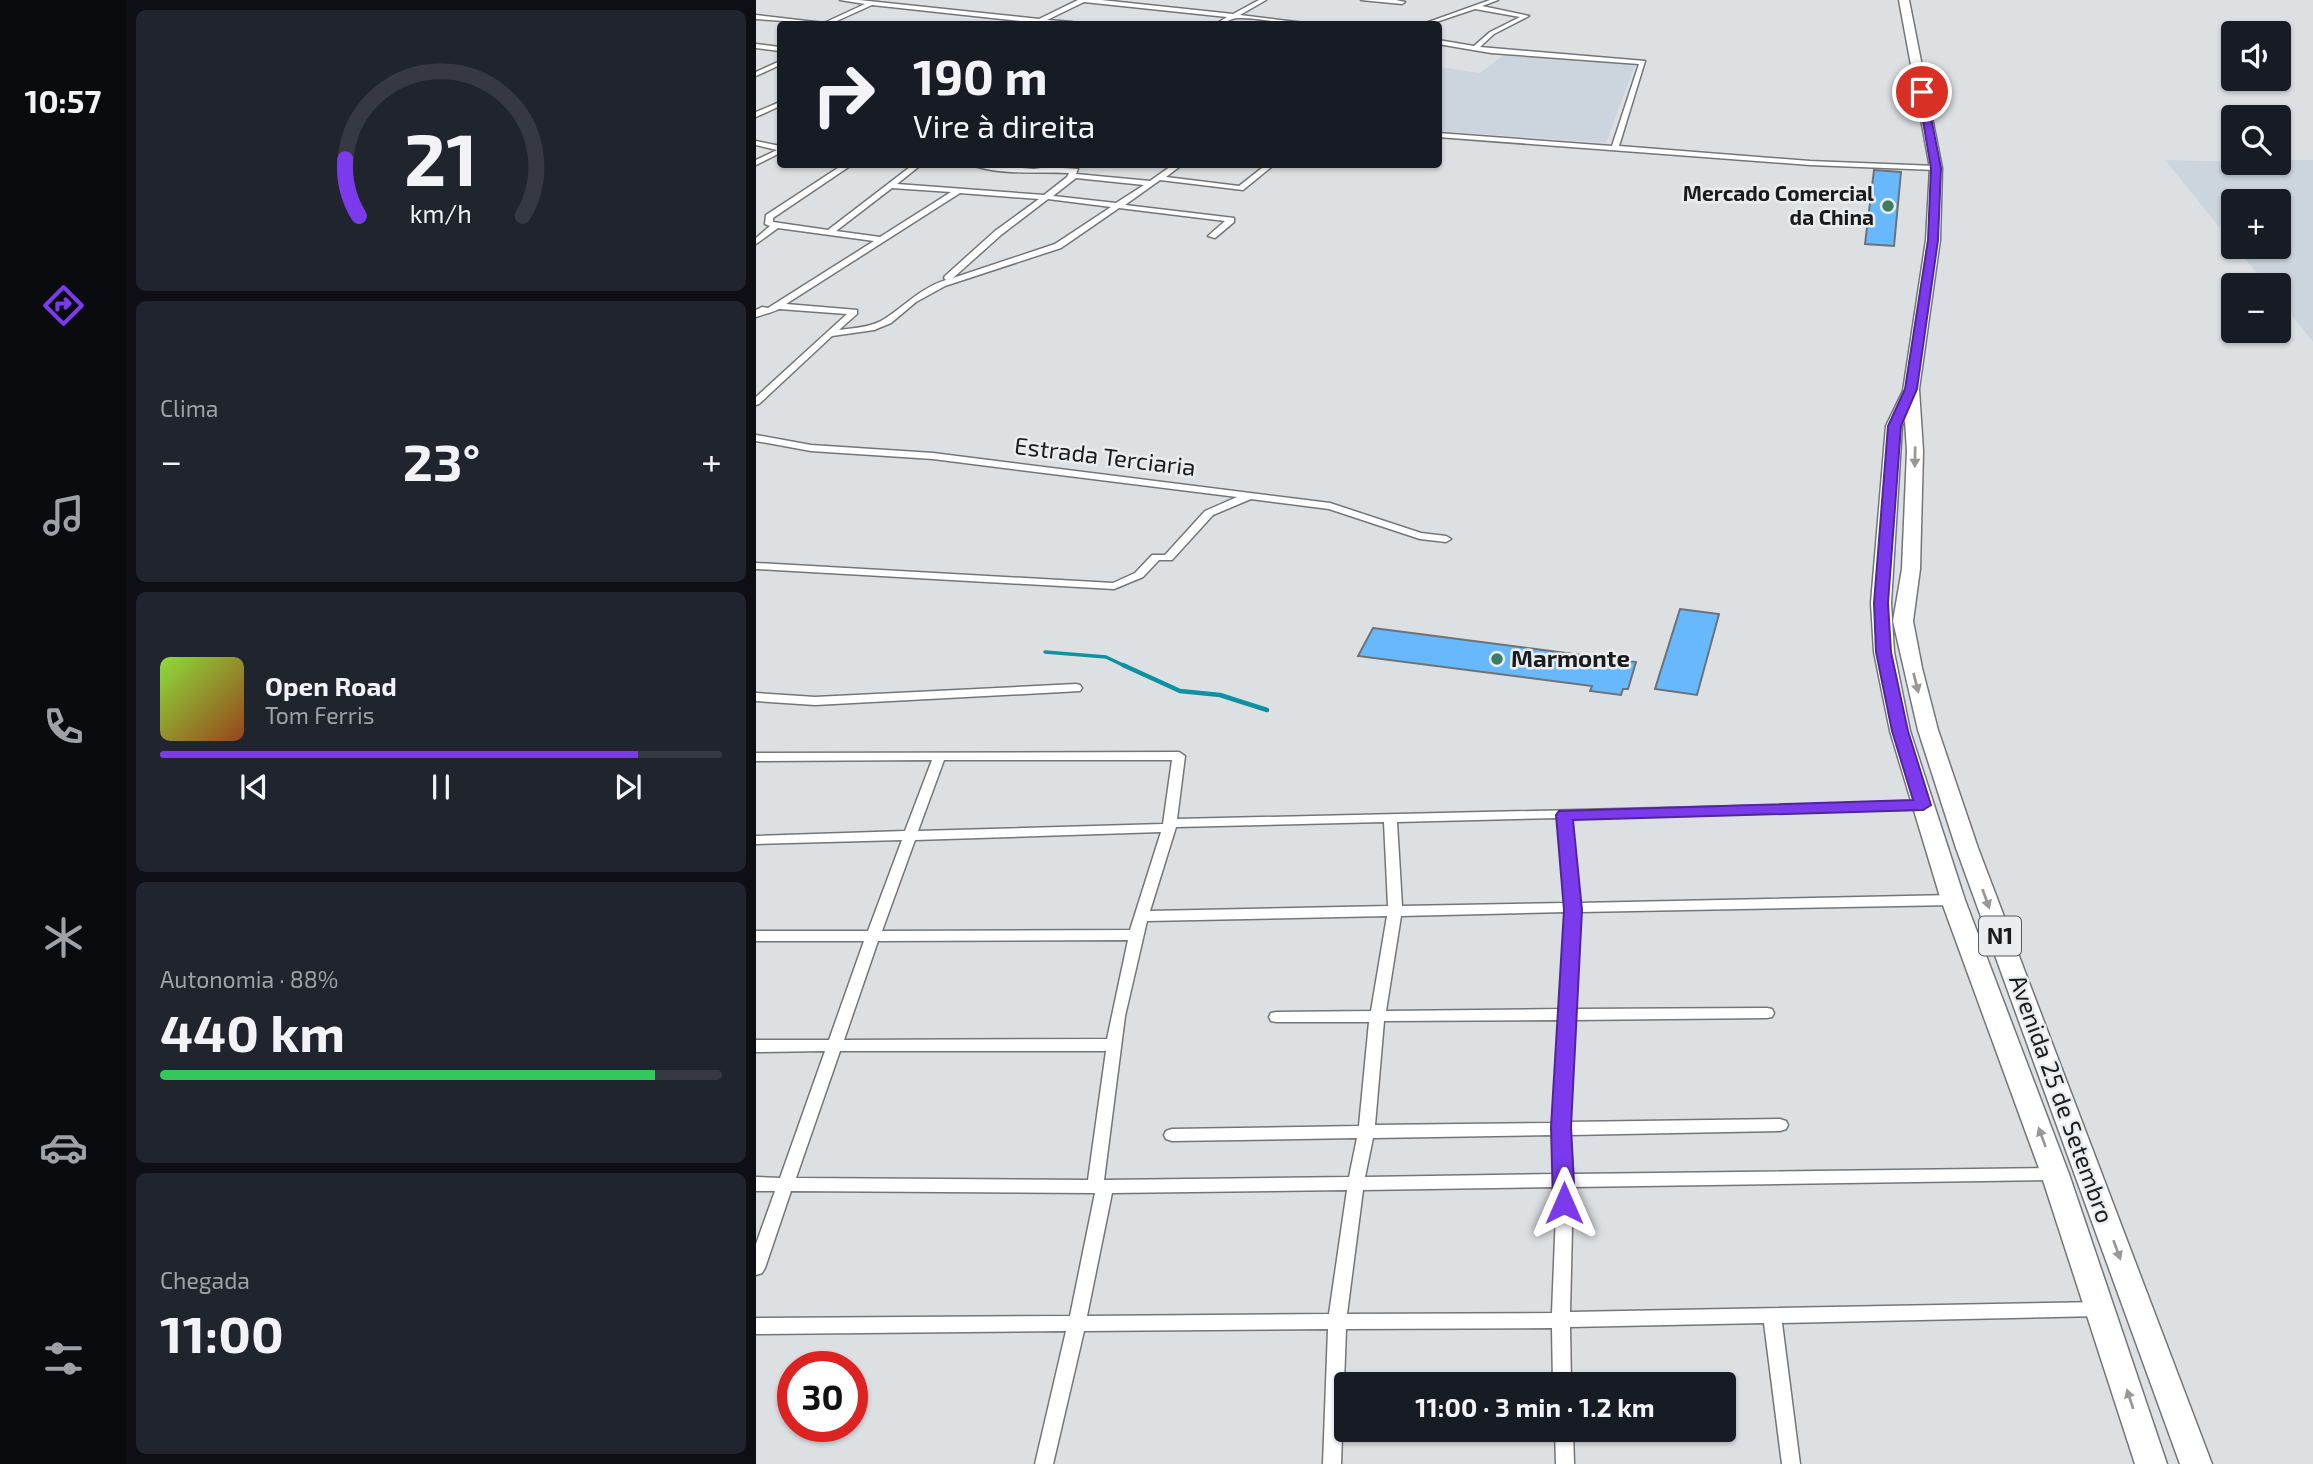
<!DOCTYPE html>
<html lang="pt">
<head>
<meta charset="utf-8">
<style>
	:root { --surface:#171b24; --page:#20242c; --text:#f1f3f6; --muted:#9ea1a6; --line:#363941; --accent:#7c3aed }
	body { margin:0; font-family:"Exo 2",sans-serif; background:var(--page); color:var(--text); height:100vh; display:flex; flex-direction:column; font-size:26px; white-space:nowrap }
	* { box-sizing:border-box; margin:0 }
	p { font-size:23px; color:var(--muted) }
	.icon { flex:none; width:38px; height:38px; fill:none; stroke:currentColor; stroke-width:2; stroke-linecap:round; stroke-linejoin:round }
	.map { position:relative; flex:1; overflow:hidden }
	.panel { display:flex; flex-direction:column; gap:10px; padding:10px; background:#0d0f14; width:630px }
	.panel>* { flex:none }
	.hud { position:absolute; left:21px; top:21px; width:665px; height:147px; border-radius:7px; box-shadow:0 2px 5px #0004; background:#171b24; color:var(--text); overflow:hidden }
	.tools { position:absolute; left:1465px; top:21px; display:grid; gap:14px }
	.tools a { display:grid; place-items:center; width:70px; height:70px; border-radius:7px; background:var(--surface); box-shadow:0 2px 5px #0004; font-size:35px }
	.speed { position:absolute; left:21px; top:1351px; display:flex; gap:14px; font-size:35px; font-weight:700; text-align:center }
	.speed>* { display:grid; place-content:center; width:91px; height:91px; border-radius:50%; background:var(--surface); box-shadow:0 2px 5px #0004; line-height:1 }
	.speed .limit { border:10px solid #d22; background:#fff; color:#111 }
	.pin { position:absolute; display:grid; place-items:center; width:60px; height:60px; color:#fff; margin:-30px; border:4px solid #fff; border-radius:50%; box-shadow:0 2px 7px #0007 }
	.me { position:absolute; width:77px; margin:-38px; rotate:0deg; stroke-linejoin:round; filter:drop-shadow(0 0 5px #0008) }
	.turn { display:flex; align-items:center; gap:24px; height:147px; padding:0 21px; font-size:32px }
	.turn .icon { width:91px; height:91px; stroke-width:2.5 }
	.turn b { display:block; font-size:49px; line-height:60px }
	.big { font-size:52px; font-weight:700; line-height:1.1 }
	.panel .widget { flex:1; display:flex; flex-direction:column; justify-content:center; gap:10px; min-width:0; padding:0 24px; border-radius:10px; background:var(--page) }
	.panel .dial { align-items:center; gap:0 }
	.dial svg { height:182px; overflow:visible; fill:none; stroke:var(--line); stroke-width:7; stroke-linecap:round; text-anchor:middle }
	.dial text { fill:var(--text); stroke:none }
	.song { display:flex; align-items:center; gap:21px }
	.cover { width:84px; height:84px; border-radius:10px; background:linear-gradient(135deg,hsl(90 70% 55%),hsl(20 70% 35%)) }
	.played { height:7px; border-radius:4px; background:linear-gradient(90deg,var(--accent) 85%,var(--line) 85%) }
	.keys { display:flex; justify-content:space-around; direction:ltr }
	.heat { display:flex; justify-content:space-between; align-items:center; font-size:38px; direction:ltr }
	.charge { height:10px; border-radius:5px; background:linear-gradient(90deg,#34c759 88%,var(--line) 0) }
	.trip { position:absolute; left:578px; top:1372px; width:402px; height:70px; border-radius:7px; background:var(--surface); box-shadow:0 2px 5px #0004; font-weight:700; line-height:70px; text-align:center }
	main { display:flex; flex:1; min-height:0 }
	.tab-bar { display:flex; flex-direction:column; width:126px; justify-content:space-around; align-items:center; background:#090b0e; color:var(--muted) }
	.tab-bar .icon { width:49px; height:49px }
	.tab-bar .current { color:var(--accent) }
	.tab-bar b { font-size:32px; color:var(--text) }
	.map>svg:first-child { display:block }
	.built { fill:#ccd5dd }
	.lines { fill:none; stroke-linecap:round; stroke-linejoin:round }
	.stream-far1 { stroke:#0e91a0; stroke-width:3.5 }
	.stream { stroke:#0e91a0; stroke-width:4.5 }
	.building { fill:#67b8fd; stroke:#6f7274; stroke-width:2 }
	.minor-casing { stroke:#737679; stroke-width:3 }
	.trunk-casing { stroke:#737679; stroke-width:3 }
	.minor { fill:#fff; fill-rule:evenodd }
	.trunk { fill:#fff; fill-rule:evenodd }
	.oneway { fill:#989899 }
	.route { fill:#7c3aed; stroke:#51269a; stroke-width:2 }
	.poi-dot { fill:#3f7c68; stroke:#eaedf0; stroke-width:2.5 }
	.labels { text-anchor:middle; stroke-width:5; stroke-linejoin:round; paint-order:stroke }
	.far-poi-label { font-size:21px; font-weight:bold; fill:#1a1b1c; stroke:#eaedf0; text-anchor:end }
	.shield { fill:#eaedf0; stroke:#585a5c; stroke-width:2 }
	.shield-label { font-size:23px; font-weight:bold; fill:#1a1b1c }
	.street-label { font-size:24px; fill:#1a1b1c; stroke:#eaedf0 }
	.poi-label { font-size:24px; font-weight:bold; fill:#1a1b1c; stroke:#eaedf0; text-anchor:start }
</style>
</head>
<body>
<main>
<nav class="tab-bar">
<b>10:57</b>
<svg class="icon current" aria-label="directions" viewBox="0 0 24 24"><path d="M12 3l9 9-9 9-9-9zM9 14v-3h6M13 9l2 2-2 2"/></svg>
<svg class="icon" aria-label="music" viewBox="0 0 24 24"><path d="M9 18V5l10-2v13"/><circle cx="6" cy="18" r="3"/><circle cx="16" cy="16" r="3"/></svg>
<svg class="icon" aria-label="phone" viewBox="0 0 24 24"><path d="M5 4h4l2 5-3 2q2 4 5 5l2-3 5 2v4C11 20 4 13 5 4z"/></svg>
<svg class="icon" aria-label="climate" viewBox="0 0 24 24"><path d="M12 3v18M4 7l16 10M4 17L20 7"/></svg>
<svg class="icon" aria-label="car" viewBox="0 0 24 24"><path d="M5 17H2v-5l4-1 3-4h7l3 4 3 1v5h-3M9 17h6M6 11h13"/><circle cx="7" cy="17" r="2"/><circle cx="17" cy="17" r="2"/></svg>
<svg class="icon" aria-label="filters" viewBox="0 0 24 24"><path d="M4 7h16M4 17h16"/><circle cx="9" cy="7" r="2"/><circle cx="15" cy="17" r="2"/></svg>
</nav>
<section class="panel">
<div class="widget dial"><svg viewBox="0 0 100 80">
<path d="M14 69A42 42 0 1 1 86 69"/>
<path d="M14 69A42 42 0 0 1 8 44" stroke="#7c3aed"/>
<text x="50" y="56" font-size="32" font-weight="700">21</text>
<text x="50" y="72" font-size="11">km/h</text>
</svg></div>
<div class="widget"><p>Clima</p>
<div class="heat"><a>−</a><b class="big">23°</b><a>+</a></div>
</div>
<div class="widget">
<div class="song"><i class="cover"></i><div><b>Open Road</b><p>Tom Ferris</p></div></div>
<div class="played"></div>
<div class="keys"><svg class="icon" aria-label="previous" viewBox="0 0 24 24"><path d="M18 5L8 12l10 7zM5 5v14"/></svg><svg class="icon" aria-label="pause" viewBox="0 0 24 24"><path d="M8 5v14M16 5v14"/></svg><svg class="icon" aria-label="next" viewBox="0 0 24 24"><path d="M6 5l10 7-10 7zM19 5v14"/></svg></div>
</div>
<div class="widget"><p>Autonomia · 88%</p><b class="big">440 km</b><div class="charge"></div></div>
<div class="widget"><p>Chegada</p><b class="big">11:00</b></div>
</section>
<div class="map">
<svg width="1557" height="1464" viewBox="0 0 1557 1464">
	<rect width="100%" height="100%" fill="#dde0e3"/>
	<path class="built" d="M749,54L880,63L850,143L683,131V67L724,73Z
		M1409,160L1522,163L1523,160H1557V342L1523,300L1522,285H1511L1479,247H1522V201H1477V244Z"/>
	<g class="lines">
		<path class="stream-far1" d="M289,652L350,657L371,667"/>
		<path class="stream" d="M367,665L424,691L464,695L511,710"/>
	</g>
	<path class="building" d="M1118,170L1145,172L1138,246L1109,244Z
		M924,609L963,614L941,695L899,689Z
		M617,628L880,662L872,689H867L865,695L834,691L836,686L602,656Z"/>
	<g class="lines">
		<g class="minor-casing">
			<path id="minor" d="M84,0H103L283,19L322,0H345L477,14L503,0H510L484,15L556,24C531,26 506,17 482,18C474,18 469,24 460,24L471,17L328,2L291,20L316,22L319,24L283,23L116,5L74,24L0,19V15L68,23L109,4Z
				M605,0H640L649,2L646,4Z
				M734,0H742L726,6L773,16L738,34L724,47L889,61L863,146L1054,161L1180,166L1184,168L1180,170L1054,165L682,137V133L856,146L883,64L735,53L682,44V40L718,46L734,32L764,17L719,9L674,24H667Z
				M0,44L24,47V51L0,48Z
				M24,61V65L0,76V72Z
				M24,102V106L0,117V112Z
				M0,141L24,146V153L0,165V160L21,150L0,145Z
				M88,164H97L17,218V222L72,230L158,164H166L141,184L288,195L311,177L313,173C281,171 244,176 213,164L278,169L311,164L307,168L322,169L320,174L394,181L418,164H427L410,177L483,186L511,164H519L487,190L404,180L369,205L478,218V222L459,238L452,236L469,221L363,208L305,248L189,286L160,302L135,323L118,330L76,336L3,404L0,405V397L91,314L23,309C15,313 8,314 0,317V310L6,307L12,308L118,241L22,228L0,244V238L14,226L9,224L10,215ZM320,178L388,185L360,203L297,196ZM136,188L195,192L124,237L80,231ZM204,193L283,199L239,231L189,276L188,278L190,280C165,288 151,304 130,318C117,327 99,328 83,330L101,314V310L30,304ZM292,199L355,207L299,244L197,278L245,235Z
				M0,435L55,445L177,453L574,503L665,533L690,536L695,539L690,542L664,539L573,509L495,499L457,515L416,560H403L387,577L358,589L0,569V563L357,583L379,573L396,555H409L449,511L481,497L177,459L55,451L0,441Z
				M320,684L324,685L326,688L324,691L59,705L0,701V693L59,697Z
				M423,752L429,756L421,819L1171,802L1172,805L1171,808L1166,809L815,818L823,903L1197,895L1202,897L1204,900L1202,903L1197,905L824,912L819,1009L1011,1008L1016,1009L1018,1013L1016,1017L1011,1018L818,1020L813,1122L1024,1119L1030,1121L1032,1125L1030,1129L1024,1131L814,1135L817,1174L1299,1168L1305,1169L1307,1174L1305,1179L1299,1180L817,1187L814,1312L1345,1302L1351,1304L1354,1309L1351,1314L1345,1316L1026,1323L1044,1464H1026L1008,1323L814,1327L815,1384H797L796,1328L590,1329L585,1464H567L572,1329L328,1331L297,1464H279L310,1331L0,1334V1318L314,1316L339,1193L35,1191L9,1268L6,1273L0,1275V1244L19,1191H0V1177L24,1178L69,1051L0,1052V1040H73L108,941H0V931H112L146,840L0,844V836L149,831L176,760L0,761V753ZM188,760H416L407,824L162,831ZM802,818L809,903L646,906L641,822ZM628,822L632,906L394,911L420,827ZM405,832L374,930L126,931L159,840ZM810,912L804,1009L630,1011L645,916ZM631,916L615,1011L520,1012L515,1013L513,1017L515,1021L520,1022H613L603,1126L416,1129L410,1131L408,1135L410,1139L416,1141L601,1138L593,1177L348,1180L369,1016L391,921ZM372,940L351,1039L88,1040L122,941ZM803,1020L797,1123L619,1125L628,1021ZM84,1051H350L332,1180L40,1178ZM798,1135L800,1174L609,1177L617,1138ZM801,1187L796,1313L591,1314L607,1190ZM591,1190L573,1314L331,1316L356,1193Z
				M799,1430H817L818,1464H800Z"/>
		</g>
		<g class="trunk-casing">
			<path id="trunk" d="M1143,0H1153L1186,168L1184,240L1163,389L1167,451L1164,569L1157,621L1166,668L1182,730L1222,848L1456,1464H1424L1200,848L1162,730L1137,621L1146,569L1151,451L1149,420L1146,426L1135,603L1138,652L1154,731L1209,900L1313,1174L1411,1464H1379L1285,1174L1185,900L1134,731L1118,652L1115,603L1130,426L1147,391L1170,240L1174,168Z"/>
		</g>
		<use href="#minor" class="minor"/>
		<use href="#trunk" class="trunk"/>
	</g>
	<defs><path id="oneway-solid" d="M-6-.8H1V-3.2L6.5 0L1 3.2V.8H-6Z" transform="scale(1.75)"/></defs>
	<g class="oneway">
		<use href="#oneway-solid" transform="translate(1159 457) rotate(91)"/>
		<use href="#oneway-solid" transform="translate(1160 683) rotate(76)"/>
		<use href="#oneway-solid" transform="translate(1230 899) rotate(70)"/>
		<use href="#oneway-solid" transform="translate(1286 1137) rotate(-110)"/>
		<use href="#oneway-solid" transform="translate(1361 1250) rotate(70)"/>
		<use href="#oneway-solid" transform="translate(1374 1399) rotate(-108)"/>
	</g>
	<path class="route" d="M1166,90L1170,92L1185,168L1182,240L1161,389L1145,426L1132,603L1135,652L1152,731L1175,805L1167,810L817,820L826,910L815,1127L819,1203L815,1209L808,1212L800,1209L797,1203L795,1127L808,910L800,815L803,811L1157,800L1136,731L1120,652L1118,603L1132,426L1149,389L1172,240L1175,168L1162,92Z"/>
	<g class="poi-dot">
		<circle cx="1132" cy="206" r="7"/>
		<circle cx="741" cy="659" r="7"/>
	</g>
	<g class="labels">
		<g class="far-poi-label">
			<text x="1118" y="201">Mercado Comercial<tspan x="1118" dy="24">da China</tspan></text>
		</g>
		<rect class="shield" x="1223" y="916.5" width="42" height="39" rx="5"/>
		<g class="shield-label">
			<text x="1244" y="944">N1</text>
		</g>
		<g class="street-label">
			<text transform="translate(349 457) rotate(7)" y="8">Estrada Terciaria</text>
			<text transform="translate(1305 1099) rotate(70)" y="8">Avenida 25 de Setembro</text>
		</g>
		<g class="poi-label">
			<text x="755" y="667">Marmonte</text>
		</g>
	</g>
</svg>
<div class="tools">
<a><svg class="icon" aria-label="sound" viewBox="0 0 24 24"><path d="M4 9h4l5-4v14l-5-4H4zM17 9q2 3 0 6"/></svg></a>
<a><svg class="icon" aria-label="search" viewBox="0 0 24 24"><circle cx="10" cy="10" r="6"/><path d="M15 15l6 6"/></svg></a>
<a>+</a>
<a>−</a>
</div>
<div class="speed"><div class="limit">30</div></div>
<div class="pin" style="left:1166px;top:92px;background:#d93025"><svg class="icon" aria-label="arrive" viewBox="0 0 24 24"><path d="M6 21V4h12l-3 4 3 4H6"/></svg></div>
<svg class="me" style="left:808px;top:1203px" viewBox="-20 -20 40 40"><path d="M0-17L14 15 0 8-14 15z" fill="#7c3aed" stroke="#fff" stroke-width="4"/></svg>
<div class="trip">11:00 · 3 min · 1.2 km</div>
<div class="hud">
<div class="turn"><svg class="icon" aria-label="right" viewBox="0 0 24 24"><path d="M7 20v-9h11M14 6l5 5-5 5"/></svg><div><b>190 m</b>Vire à direita</div></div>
</div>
</div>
</main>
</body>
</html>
